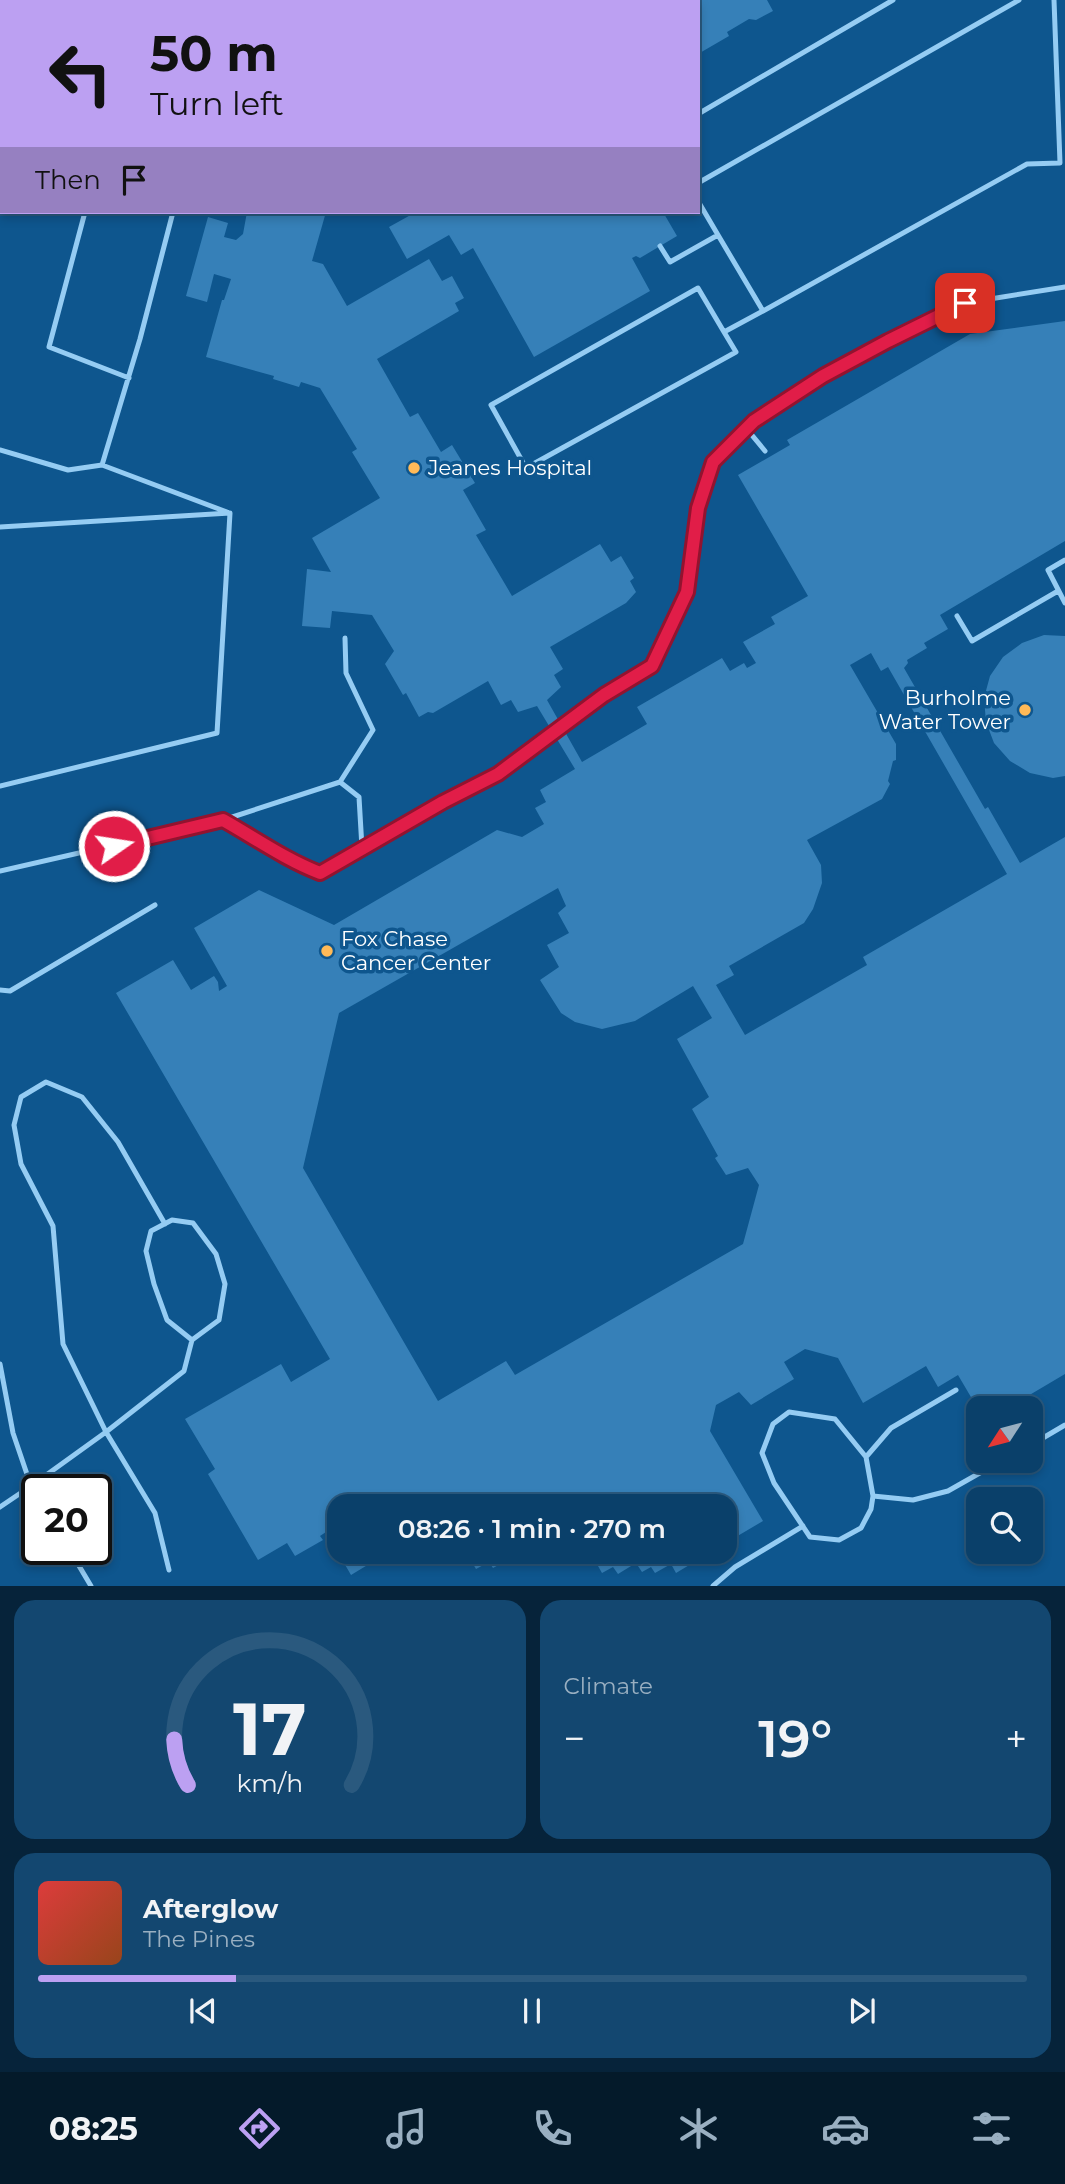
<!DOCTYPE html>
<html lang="en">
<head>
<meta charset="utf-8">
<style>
	:root { --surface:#0a406a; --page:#134770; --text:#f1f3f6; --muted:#99afc1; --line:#2a597e; --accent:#bca0f2 }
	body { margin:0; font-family:Montserrat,sans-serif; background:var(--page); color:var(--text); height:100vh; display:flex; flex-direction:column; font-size:26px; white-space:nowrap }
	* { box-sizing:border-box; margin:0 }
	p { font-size:23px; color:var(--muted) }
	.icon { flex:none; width:38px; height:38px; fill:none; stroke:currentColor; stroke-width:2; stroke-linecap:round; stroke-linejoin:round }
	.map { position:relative; height:1586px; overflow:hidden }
	.side { display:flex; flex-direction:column; gap:14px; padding:14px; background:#06233a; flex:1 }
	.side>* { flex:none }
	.hud { position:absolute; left:0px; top:0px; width:700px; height:214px; box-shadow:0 4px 10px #0003,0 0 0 2px var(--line); background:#bca0f2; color:#111; overflow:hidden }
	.needle { width:46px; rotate:234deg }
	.buttons { position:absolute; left:966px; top:1396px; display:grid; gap:14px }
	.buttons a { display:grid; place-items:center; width:77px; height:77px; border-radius:14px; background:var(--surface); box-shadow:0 4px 10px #0003,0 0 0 2px var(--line); font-size:35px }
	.speed { position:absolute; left:21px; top:1474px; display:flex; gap:14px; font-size:35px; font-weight:700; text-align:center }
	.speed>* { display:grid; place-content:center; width:91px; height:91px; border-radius:50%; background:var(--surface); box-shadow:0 4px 10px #0003,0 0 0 2px var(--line); line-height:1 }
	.speed .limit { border:4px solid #111; border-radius:10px; background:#fff; color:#111 }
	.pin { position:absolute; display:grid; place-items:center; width:60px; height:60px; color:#fff; margin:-30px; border-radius:14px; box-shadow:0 4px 10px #0006 }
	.me { position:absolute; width:77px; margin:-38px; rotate:77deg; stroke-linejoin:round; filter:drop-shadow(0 0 5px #0008) }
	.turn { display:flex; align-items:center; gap:24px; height:147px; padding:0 35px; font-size:32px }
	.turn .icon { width:91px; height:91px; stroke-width:2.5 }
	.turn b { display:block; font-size:49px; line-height:60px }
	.then { display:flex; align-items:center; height:66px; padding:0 35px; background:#0003; gap:14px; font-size:26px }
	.big { font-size:52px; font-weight:600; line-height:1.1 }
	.side .card { flex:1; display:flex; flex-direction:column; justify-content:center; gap:10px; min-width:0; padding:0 24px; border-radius:21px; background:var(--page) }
	.side .dial { align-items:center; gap:0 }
	.dial svg { height:182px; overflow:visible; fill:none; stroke:var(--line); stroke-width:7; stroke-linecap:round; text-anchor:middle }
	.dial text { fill:var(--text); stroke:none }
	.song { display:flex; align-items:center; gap:21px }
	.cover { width:84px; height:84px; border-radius:10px; background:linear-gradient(135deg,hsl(0 70% 55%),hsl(20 70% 35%)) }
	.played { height:7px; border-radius:4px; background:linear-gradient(90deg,var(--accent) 20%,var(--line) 20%) }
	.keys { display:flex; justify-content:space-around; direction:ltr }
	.heat { display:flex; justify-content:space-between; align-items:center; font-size:38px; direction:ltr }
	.side .tiles { flex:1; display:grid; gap:14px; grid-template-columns:1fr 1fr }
	.card:last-child { grid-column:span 2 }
	.trip { position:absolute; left:327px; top:1494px; width:410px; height:70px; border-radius:21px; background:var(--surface); box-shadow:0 4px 10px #0003,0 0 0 2px var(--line); font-weight:600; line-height:70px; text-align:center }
	.menu { display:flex; height:112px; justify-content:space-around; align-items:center; background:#041a2a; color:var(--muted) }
	.menu .icon { width:49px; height:49px }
	.menu .on { color:var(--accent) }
	.menu b { font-size:32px; color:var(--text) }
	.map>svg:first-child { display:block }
	.building { fill:#3680b8; fill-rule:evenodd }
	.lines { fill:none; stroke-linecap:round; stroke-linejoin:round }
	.lane { stroke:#95ccf3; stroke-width:5 }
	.route-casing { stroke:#92132f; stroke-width:18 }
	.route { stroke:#e11d48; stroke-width:12 }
	.poi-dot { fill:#ffba58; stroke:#0e568e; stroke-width:2.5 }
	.labels { text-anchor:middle; stroke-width:7; stroke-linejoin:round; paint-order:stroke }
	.poi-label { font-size:21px; fill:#fff; stroke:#0e568e; text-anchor:start }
</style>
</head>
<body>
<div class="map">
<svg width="1065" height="1586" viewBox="0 0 1065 1586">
	<rect width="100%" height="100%" fill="#0e568e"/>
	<path class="building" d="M698,0H767L773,11L756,20L749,19L727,32L729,36L698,54Z
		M247,212H326L312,261L323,264L347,306L429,259L442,281L452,276L464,298L455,303L459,311L377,359L410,417L418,413L441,452L452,445L475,483L463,490L486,530L476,535L512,596L600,544L611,562L621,556L634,578L630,581L636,592L626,603L550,647L563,669L554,675L561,687L547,700L582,762L647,724L637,707L722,658L730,671L744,663L747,668L756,663L743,642L775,624L771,617L808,596L738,475L790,445L787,440L970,334L1065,321V541L940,615L948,629L924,643L927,648L907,660L908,663L904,668L985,809L988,807L1020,863L1065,837V1374L1006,1409H978L958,1375L938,1387L926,1366L863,1403L838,1358L805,1349L784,1362L794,1379L751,1405L739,1392L716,1405L710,1431L763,1521L724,1544V1507H340V1552H389L351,1575L326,1532L320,1536L323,1540L295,1556L287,1543L258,1560L208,1474L215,1469L185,1419L281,1364L291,1382L330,1359L116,993L173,960L191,990L214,976L218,982L219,991L227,986L194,928L259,890L334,925L497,830L522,837L544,824L535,808L546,802L540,790L575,769L537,706L518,712L511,700L501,705L488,681L433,713L428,712L419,717L406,693L403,695L385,664L394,651L372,615L332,611L330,628L302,626L307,569L331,572L312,538L380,498L352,452L357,449L320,388L301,382L299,387L273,379L274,376L206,357L222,300H224L231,279L214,274L207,302L186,296L208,217L228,223L224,237L236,240L243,234ZM871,653L881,671L888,667L1007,874L863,957L867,965L745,1035L716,985L734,975L729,966L804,923L813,909L822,883L821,865L807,840L882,799L890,784L888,781L893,761L896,760V744L850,665ZM558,888L566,906L558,913L569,933L547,945L559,967L540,980L561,1013L575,1022L602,1029L635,1021L693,986L712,1018L677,1039L709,1097L692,1109L718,1156L715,1158L726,1175L748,1168L759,1185L743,1244L515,1375L506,1361L438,1401L303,1168L339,1013Z
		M416,212H663L677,236L640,258L636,256L632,258L650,291L534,357L473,248L461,255L449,235L407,259L389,227Z
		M1044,635L1065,636V776L1053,778L1030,773L1010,761L994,743L986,722L984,698L990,676L1003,657L1022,643Z
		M466,1552H522L493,1568L489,1562L476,1569Z
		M590,1552H711L676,1573L671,1564L655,1573L651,1567L642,1572L636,1563L618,1574L613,1567L602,1573Z"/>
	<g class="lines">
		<path class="lane" d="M447,0L448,2
			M535,2L538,0
			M698,114L893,0
			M698,183L1019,0
			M85,212L49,347L129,378
			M718,235L763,311L1027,164L1060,163L1054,0
			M660,246L670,262L718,235L698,201
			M724,332L698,288L491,405L526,468L736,352L724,332L763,311
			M746,428L765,451
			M0,450L68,470L102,465L140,339L173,212
			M102,465L227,512
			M0,527L230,513
			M1065,560L1048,570L1065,603
			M957,616L972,641L1058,591
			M340,782L373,730L346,673L345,638
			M0,786L217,733L230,513
			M362,848L444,802L498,774L604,695L652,666L687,592L698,508L713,462L754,421L823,376L888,341L965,303L1065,287
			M0,871L223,820L340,782L359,797L362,848L320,873C285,860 255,838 223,820
			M0,990L10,991L155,905
			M165,1224L118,1142L82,1097L46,1082L21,1097L14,1125L21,1164L53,1226L63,1344L106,1432L155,1513L169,1570
			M0,1364L13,1433L31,1486L106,1432L184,1371L192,1340L219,1320L225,1284L216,1254L193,1223L172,1220L151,1231L146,1251L154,1284L167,1320L192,1340
			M789,1412L835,1419L866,1457L873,1496L871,1509L861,1528L839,1540L810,1537L774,1483L762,1453L773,1424Z
			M1031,1445L1065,1425
			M866,1457L891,1428L956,1390
			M873,1496L913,1500L948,1491L1001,1461
			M0,1507L31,1486L37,1496
			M69,1549L91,1586
			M713,1586L735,1567L803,1526"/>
	</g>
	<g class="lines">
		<g class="route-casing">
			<path id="route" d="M114,846L223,820C255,838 286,860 320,873L443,802L498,774L604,695L652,666L687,592L698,508L713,462L754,421L823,376L888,341L965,303"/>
		</g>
		<use href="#route" class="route"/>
	</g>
	<g class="poi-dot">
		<circle cx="414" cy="468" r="7"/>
		<circle cx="1025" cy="710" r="7"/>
		<circle cx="327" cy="951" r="7"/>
	</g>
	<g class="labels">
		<g class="poi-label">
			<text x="428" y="475">Jeanes Hospital</text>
			<text x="1011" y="705" text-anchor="end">Burholme<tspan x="1011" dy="24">Water Tower</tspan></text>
			<text x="341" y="946">Fox Chase<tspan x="341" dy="24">Cancer Center</tspan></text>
		</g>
	</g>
</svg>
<div class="buttons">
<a><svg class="needle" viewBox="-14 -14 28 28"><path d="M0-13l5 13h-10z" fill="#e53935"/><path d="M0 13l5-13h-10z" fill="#99afc1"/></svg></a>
<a><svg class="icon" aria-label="search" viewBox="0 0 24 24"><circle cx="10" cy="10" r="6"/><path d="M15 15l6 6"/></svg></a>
</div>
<div class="speed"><div class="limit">20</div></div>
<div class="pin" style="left:965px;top:303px;background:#d93025"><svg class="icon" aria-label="arrive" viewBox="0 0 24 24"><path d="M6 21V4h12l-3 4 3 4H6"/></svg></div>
<svg class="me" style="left:114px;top:846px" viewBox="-20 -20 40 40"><circle r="17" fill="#e11d48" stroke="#fff" stroke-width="3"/><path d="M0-11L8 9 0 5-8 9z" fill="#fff"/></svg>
<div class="trip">08:26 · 1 min · 270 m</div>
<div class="hud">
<div class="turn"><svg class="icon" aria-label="left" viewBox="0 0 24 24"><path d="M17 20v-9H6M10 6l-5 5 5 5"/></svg><div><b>50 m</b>Turn left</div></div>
<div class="then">Then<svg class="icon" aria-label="arrive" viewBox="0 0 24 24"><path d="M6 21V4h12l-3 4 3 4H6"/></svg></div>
</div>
</div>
<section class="side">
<div class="tiles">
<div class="card dial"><svg viewBox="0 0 100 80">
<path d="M14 69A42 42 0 1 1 86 69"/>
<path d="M14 69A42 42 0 0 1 8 49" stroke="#bca0f2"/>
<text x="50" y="56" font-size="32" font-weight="700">17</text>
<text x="50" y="72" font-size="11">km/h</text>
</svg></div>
<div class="card"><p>Climate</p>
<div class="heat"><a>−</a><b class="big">19°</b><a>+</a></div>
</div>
<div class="card">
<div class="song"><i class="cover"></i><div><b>Afterglow</b><p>The Pines</p></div></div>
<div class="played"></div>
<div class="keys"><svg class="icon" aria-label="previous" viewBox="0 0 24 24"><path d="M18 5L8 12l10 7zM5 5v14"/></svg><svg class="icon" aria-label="pause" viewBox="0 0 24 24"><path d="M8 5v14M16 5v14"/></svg><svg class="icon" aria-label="next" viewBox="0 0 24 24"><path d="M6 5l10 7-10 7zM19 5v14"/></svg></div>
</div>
</div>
</section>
<nav class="menu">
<b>08:25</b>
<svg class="icon on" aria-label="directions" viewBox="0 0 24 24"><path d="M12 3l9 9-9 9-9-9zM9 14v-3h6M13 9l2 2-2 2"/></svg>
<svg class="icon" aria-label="music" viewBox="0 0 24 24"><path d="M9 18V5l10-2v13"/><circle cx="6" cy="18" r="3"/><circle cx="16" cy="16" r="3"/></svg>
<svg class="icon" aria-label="phone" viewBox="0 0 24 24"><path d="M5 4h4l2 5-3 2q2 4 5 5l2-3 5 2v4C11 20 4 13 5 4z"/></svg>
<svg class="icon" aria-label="climate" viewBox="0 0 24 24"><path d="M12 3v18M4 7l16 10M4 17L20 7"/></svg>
<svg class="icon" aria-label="car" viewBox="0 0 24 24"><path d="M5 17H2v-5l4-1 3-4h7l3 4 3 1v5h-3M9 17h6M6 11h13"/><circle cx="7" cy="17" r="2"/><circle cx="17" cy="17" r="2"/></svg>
<svg class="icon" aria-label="filters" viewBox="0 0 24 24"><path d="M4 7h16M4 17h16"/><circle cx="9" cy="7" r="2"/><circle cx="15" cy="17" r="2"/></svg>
</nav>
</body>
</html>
